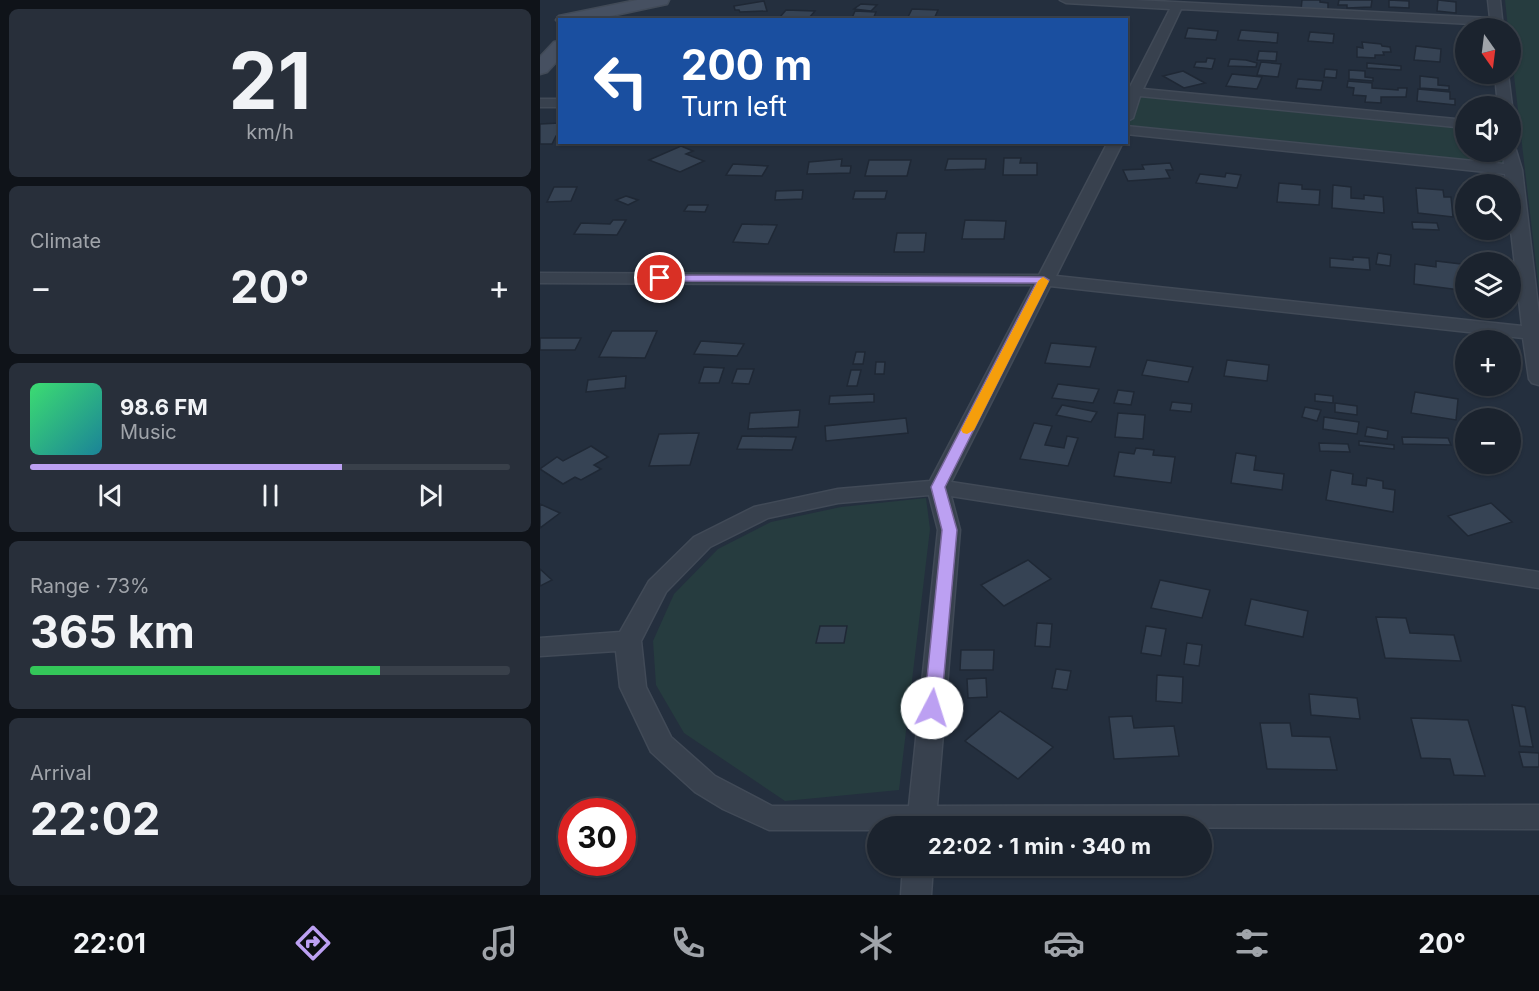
<!DOCTYPE html>
<html lang="en">
<head>
<meta charset="utf-8">
<style>
	:root { --surface:#1b232e; --page:#282f3a; --text:#f1f3f6; --muted:#a0a4aa; --line:#39404a; --accent:#bca0f2 }
	body { margin:0; font-family:Inter,sans-serif; background:var(--page); color:var(--text); height:100vh; display:flex; flex-direction:column; font-size:22px; white-space:nowrap }
	* { box-sizing:border-box; margin:0 }
	p { font-size:20px; color:var(--muted) }
	.icon { flex:none; width:33px; height:33px; fill:none; stroke:currentColor; stroke-width:2; stroke-linecap:round; stroke-linejoin:round }
	.map { position:relative; flex:1; overflow:hidden }
	.side { display:flex; flex-direction:column; gap:9px; padding:9px; background:#0f1319; width:540px }
	.side>* { flex:none }
	.hud { position:absolute; left:18px; top:18px; width:570px; height:126px; border-radius:0px; box-shadow:0 2px 4px #0004,0 0 0 2px var(--line); background:#1a4fa0; color:#fff; overflow:hidden }
	.needle { width:39px; rotate:166deg }
	.fabs { position:absolute; left:915px; top:18px; display:grid; gap:12px }
	.fabs a { display:grid; place-items:center; width:66px; height:66px; border-radius:50%; background:var(--surface); box-shadow:0 2px 4px #0004,0 0 0 2px var(--line); font-size:30px }
	.speed { position:absolute; left:18px; top:798px; display:flex; gap:12px; font-size:30px; font-weight:700; text-align:center }
	.speed>* { display:grid; place-content:center; width:78px; height:78px; border-radius:50%; background:var(--surface); box-shadow:0 2px 4px #0004,0 0 0 2px var(--line); line-height:1 }
	.speed .limit { border:9px solid #d22; background:#fff; color:#111 }
	.pin { position:absolute; display:grid; place-items:center; width:51px; height:51px; color:#fff; margin:-26px; border:3px solid #fff; border-radius:50%; box-shadow:0 2px 6px #0007 }
	.me { position:absolute; width:66px; margin:-33px; rotate:5deg; stroke-linejoin:round; filter:drop-shadow(0 0 4px #0008) }
	.turn { display:flex; align-items:center; gap:21px; height:126px; padding:0 24px; font-size:27px }
	.turn .icon { width:78px; height:78px; stroke-width:2.5 }
	.turn b { display:block; font-size:42px; line-height:51px }
	.big { font-size:45px; font-weight:700; line-height:1.1 }
	.side .tile { flex:1; display:flex; flex-direction:column; justify-content:center; gap:9px; min-width:0; padding:0 21px; border-radius:9px; background:var(--page) }
	.side .dial { align-items:center; gap:0 }
	.dial b { font-size:78px; line-height:1 }
	.song { display:flex; align-items:center; gap:18px }
	.cover { width:72px; height:72px; border-radius:9px; background:linear-gradient(135deg,hsl(140 70% 55%),hsl(190 70% 35%)) }
	.played { height:6px; border-radius:3px; background:linear-gradient(90deg,var(--accent) 65%,var(--line) 65%) }
	.keys { display:flex; justify-content:space-around; direction:ltr }
	.heat { display:flex; justify-content:space-between; align-items:center; font-size:33px; direction:ltr }
	.charge { height:9px; border-radius:4px; background:linear-gradient(90deg,#34c759 73%,var(--line) 0) }
	.trip { position:absolute; left:327px; top:816px; width:345px; height:60px; border-radius:30px; background:var(--surface); box-shadow:0 2px 4px #0004,0 0 0 2px var(--line); font-weight:700; line-height:60px; text-align:center }
	.menu { display:flex; height:96px; justify-content:space-around; align-items:center; background:#0b0e12; color:var(--muted) }
	.menu .icon { width:42px; height:42px }
	.menu .selected { color:var(--accent) }
	.menu b { font-size:27px; color:var(--text) }
	main { display:flex; flex:1; min-height:0 }
	.map>svg:first-child { display:block }
	.green { fill:#263c3f }
	.building { fill:#364354; stroke:#1f2835; stroke-width:1.5 }
	.lines { fill:none; stroke-linecap:round; stroke-linejoin:round }
	.street-casing { stroke:#414a57; stroke-width:3 }
	.secondary-casing { stroke:#414a57; stroke-width:3 }
	.street { fill:#38414e; fill-rule:evenodd }
	.secondary { fill:#465061; fill-rule:evenodd }
	.route { fill:#bca0f2; stroke:#7a689d; stroke-width:1.5 }
	.slow { fill:#f59e0b }
</style>
</head>
<body>
<main>
<section class="side">
<div class="tile dial"><b>21</b><p>km/h</p></div>
<div class="tile"><p>Climate</p>
<div class="heat"><a>−</a><b class="big">20°</b><a>+</a></div>
</div>
<div class="tile">
<div class="song"><i class="cover"></i><div><b>98.6 FM</b><p>Music</p></div></div>
<div class="played"></div>
<div class="keys"><svg class="icon" aria-label="previous" viewBox="0 0 24 24"><path d="M18 5L8 12l10 7zM5 5v14"/></svg><svg class="icon" aria-label="pause" viewBox="0 0 24 24"><path d="M8 5v14M16 5v14"/></svg><svg class="icon" aria-label="next" viewBox="0 0 24 24"><path d="M6 5l10 7-10 7zM19 5v14"/></svg></div>
</div>
<div class="tile"><p>Range · 73%</p><b class="big">365 km</b><div class="charge"></div></div>
<div class="tile"><p>Arrival</p><b class="big">22:02</b></div>
</section>
<div class="map">
<svg width="999" height="895" viewBox="0 0 999 895">
	<rect width="100%" height="100%" fill="#242f3e"/>
	<path class="green" d="M965,0H999V290L971,50L970,28H968Z
		M586,95L925,128L926,152H961L963,164L587,126Z
		M386,498L390,529L359,790L245,801L144,733L116,685L113,641L134,594L178,549L231,522L301,507Z"/>
	<path class="building" d="M762,0H780V2L788,3V12L761,10Z
		M799,0H832L831,7L807,8V5H798Z
		M849,0L869,1V8L849,7Z
		M898,0L916,2V13L897,11Z
		M224,1L227,11L200,12L199,10H195L194,6Z
		M321,4L337,5L331,11L314,9Z
		M372,9L398,10L394,19L368,17Z
		M246,10L275,11L269,18L240,17Z
		M315,11L336,12L333,19L312,18Z
		M648,28L678,31L676,40L645,38Z
		M701,30L738,33L737,43L698,40Z
		M770,32L794,34L793,43L768,41Z
		M822,42L841,44L842,46L850,47L851,52H843L844,55H835V58L817,57V47L823,48Z
		M876,46L901,49L900,62L874,60Z
		M719,51L737,52L736,61L717,60Z
		M667,58L675,59L672,69L654,67L656,62H666Z
		M690,59L706,60L717,63L716,67L688,66Z
		M721,62L741,64L738,77L717,75Z
		M827,63L861,66V70L827,68Z
		M785,69L797,70L796,78L784,77Z
		M809,70L825,71V77L833,78V81L809,79Z
		M643,71L665,83L644,88L623,76Z
		M692,74L722,77L717,89L686,86Z
		M880,76L898,78V85L909,86V90L880,88Z
		M758,79L783,81L781,90L756,88Z
		M808,81L832,83V88L858,90V88H867L866,97H841V103L825,102L826,96L813,95L814,88L807,87Z
		M878,89L910,92V99H915V105L877,101Z
		M20,123V136H16L12,144H0V124Z
		M141,146L153,151L146,154L164,161L140,172L109,160Z
		M464,158H481L480,163H497V175H463Z
		M302,159L301,166H311L310,173L267,174L269,162Z
		M408,159H446L445,169L405,170Z
		M329,160H371L367,176H325Z
		M630,163L633,170H626L630,178L588,181L583,170L604,169L602,165Z
		M193,164L228,166L222,176L186,175Z
		M686,173L701,175L697,188L656,183L660,174L685,177Z
		M739,183L762,185V189L780,190L779,205L737,202Z
		M793,185L811,187V198L824,199V195L843,197L844,213L792,208Z
		M14,187H37L31,201L7,202Z
		M876,188L903,190L904,197H911L913,217L878,213Z
		M263,190L262,199L235,200L236,191Z
		M315,191H347L345,199H313Z
		M86,196L98,200L88,205L76,200Z
		M148,205H168L165,212L144,211Z
		M73,220H86L77,235L34,234L41,223L70,224Z
		M425,220L466,221L464,239H422Z
		M872,222L897,223L899,230L873,229Z
		M202,224L237,225L228,244L193,242Z
		M357,233H386L384,252H354Z
		M838,253L851,255L850,266L836,264Z
		M813,257L829,258L830,270L790,267V258L813,260Z
		M896,261L921,264L920,290L874,284L875,264L896,267Z
		M72,331H117L105,358L59,357Z
		M0,338H41L35,350H0Z
		M161,341L204,344L197,356L154,354Z
		M511,343L556,347L550,367L505,363Z
		M316,352H325L323,364H313Z
		M607,360L653,367L648,382L602,375Z
		M687,360L729,365L727,381L684,376Z
		M336,362H345L344,374H335Z
		M164,367L184,368L179,383H159Z
		M197,369H214L209,384L192,383Z
		M311,370H321L317,386H307Z
		M86,376L85,388L46,392L48,380Z
		M518,384L559,389L553,403L512,398Z
		M578,390L594,392L591,405L574,403Z
		M875,392L918,399L916,420L871,413Z
		M334,394V402L289,404L290,396Z
		M775,394L793,396V403L775,401Z
		M632,402L652,404L651,412L630,410Z
		M795,403L817,406V415L795,412Z
		M522,405L557,412L551,422L516,415Z
		M765,407L781,410L777,421L762,417Z
		M260,410L258,427L208,429L210,413Z
		M578,413L605,415L603,439L575,437Z
		M784,417L819,422L817,434L783,429Z
		M366,418L368,433L286,441L285,426Z
		M494,423L512,426L505,445L524,448L527,436L538,438L528,466L480,459Z
		M827,427L848,431L847,439L825,436Z
		M159,433L150,465L109,466L119,434Z
		M202,436L256,437L252,450L197,449Z
		M862,437L908,438L911,445L863,444Z
		M819,441L854,445V449L819,445Z
		M779,443L808,444L810,452L780,451Z
		M51,446L68,457L54,465L61,469L41,480L35,477L23,484L0,469L17,457L23,461Z
		M596,448L614,450L613,455L635,457L631,483L574,476L579,452L594,454Z
		M696,453L716,456L714,470L744,474L742,490L691,483Z
		M791,470L813,474L812,484L826,486L827,478L843,481V488L855,490L853,512L786,500Z
		M951,503L972,522L928,536L908,516Z
		M0,504L20,513L0,528Z
		M488,560L511,579L464,606L441,585Z
		M0,569L12,580L0,586Z
		M620,580L670,590L662,618L611,608Z
		M711,599L768,611L763,637L705,625Z
		M836,617L866,618L870,633L914,635L921,661L845,658Z
		M497,623L512,624L510,647L495,646Z
		M280,626H307L304,643H276Z
		M606,626L626,629L621,656L601,653Z
		M647,643L662,645L659,666L644,664Z
		M421,650H454L453,670H420Z
		M516,669L531,671L527,690L512,688Z
		M617,675L643,677L642,703L616,701Z
		M446,678L447,697L428,698L427,679Z
		M769,694L817,698L820,719L771,715Z
		M972,705L985,707L993,747L980,746Z
		M460,711L513,747L478,779L425,741Z
		M592,716L594,728L634,726L639,756L574,759L569,717Z
		M871,718L928,720L945,776L914,775L910,759L881,758Z
		M720,723H750L752,736L790,737L797,770L727,769Z
		M979,752L999,753V767H983Z"/>
	<g class="lines">
		<g class="street-casing">
			<path id="street" d="M520,0H595L950,18L948,0H960L963,28H951V25L641,9L603,89L926,120V128L600,96L593,118L586,122V87H590L630,9L526,3Z
				M955,74H968L972,106L970,108L958,106Z
				M0,99H20V107H0Z
				M586,126L964,164L963,152H970V146L975,147L982,170L999,315V385L992,383L989,379L983,338L510,286L411,482L999,572V588L411,496L420,530L397,806L999,805V829L338,826V830H229L183,809L155,792L111,752L80,687L76,651L0,656V638L80,632L109,581L154,537L214,507L298,489L390,481L493,285L0,283V273L499,275L568,142H583L516,276L982,326L970,222V184H966L965,174L586,134ZM389,495L398,530L369,806H232L175,776L131,737L106,687L101,641L126,592L170,547L228,518L298,503Z
				M363,866H393L391,895H361Z"/>
		</g>
		<g class="secondary-casing">
			<path id="secondary" d="M97,0H129L127,4L52,20H20V24L16,20L19,16Z
				M20,41V58L7,72L0,74V57L14,42Z"/>
		</g>
		<use href="#street" class="street"/>
		<use href="#secondary" class="secondary"/>
	</g>
	<path class="route" d="M120,275L504,277L509,280L405,487L417,530L401,708L398,713L392,715L386,713L384,708L402,530L391,487L496,283L116,281L114,278Z"/>
	<path class="slow" d="M503,277L509,281L434,430L427,434L423,433L421,430L498,281Z"/>
</svg>
<div class="fabs">
<a><svg class="needle" viewBox="-14 -14 28 28"><path d="M0-13l5 13h-10z" fill="#e53935"/><path d="M0 13l5-13h-10z" fill="#a0a4aa"/></svg></a>
<a><svg class="icon" aria-label="sound" viewBox="0 0 24 24"><path d="M4 9h4l5-4v14l-5-4H4zM17 9q2 3 0 6"/></svg></a>
<a><svg class="icon" aria-label="search" viewBox="0 0 24 24"><circle cx="10" cy="10" r="6"/><path d="M15 15l6 6"/></svg></a>
<a><svg class="icon" aria-label="layers" viewBox="0 0 24 24"><path d="M12 4l9 5-9 5-9-5zM3 14l9 5 9-5"/></svg></a>
<a>+</a>
<a>−</a>
</div>
<div class="speed"><div class="limit">30</div></div>
<div class="pin" style="left:120px;top:278px;background:#d93025"><svg class="icon" aria-label="arrive" viewBox="0 0 24 24"><path d="M6 21V4h12l-3 4 3 4H6"/></svg></div>
<svg class="me" style="left:392px;top:708px" viewBox="-20 -20 40 40"><circle r="19" fill="#fff"/><path d="M0-13L10 11 0 6-10 11z" fill="#bca0f2"/></svg>
<div class="trip">22:02 · 1 min · 340 m</div>
<div class="hud">
<div class="turn"><svg class="icon" aria-label="left" viewBox="0 0 24 24"><path d="M17 20v-9H6M10 6l-5 5 5 5"/></svg><div><b>200 m</b>Turn left</div></div>
</div>
</div>
</main>
<nav class="menu">
<b>22:01</b>
<svg class="icon selected" aria-label="directions" viewBox="0 0 24 24"><path d="M12 3l9 9-9 9-9-9zM9 14v-3h6M13 9l2 2-2 2"/></svg>
<svg class="icon" aria-label="music" viewBox="0 0 24 24"><path d="M9 18V5l10-2v13"/><circle cx="6" cy="18" r="3"/><circle cx="16" cy="16" r="3"/></svg>
<svg class="icon" aria-label="phone" viewBox="0 0 24 24"><path d="M5 4h4l2 5-3 2q2 4 5 5l2-3 5 2v4C11 20 4 13 5 4z"/></svg>
<svg class="icon" aria-label="climate" viewBox="0 0 24 24"><path d="M12 3v18M4 7l16 10M4 17L20 7"/></svg>
<svg class="icon" aria-label="car" viewBox="0 0 24 24"><path d="M5 17H2v-5l4-1 3-4h7l3 4 3 1v5h-3M9 17h6M6 11h13"/><circle cx="7" cy="17" r="2"/><circle cx="17" cy="17" r="2"/></svg>
<svg class="icon" aria-label="filters" viewBox="0 0 24 24"><path d="M4 7h16M4 17h16"/><circle cx="9" cy="7" r="2"/><circle cx="15" cy="17" r="2"/></svg>
<b>20°</b>
</nav>
</body>
</html>
